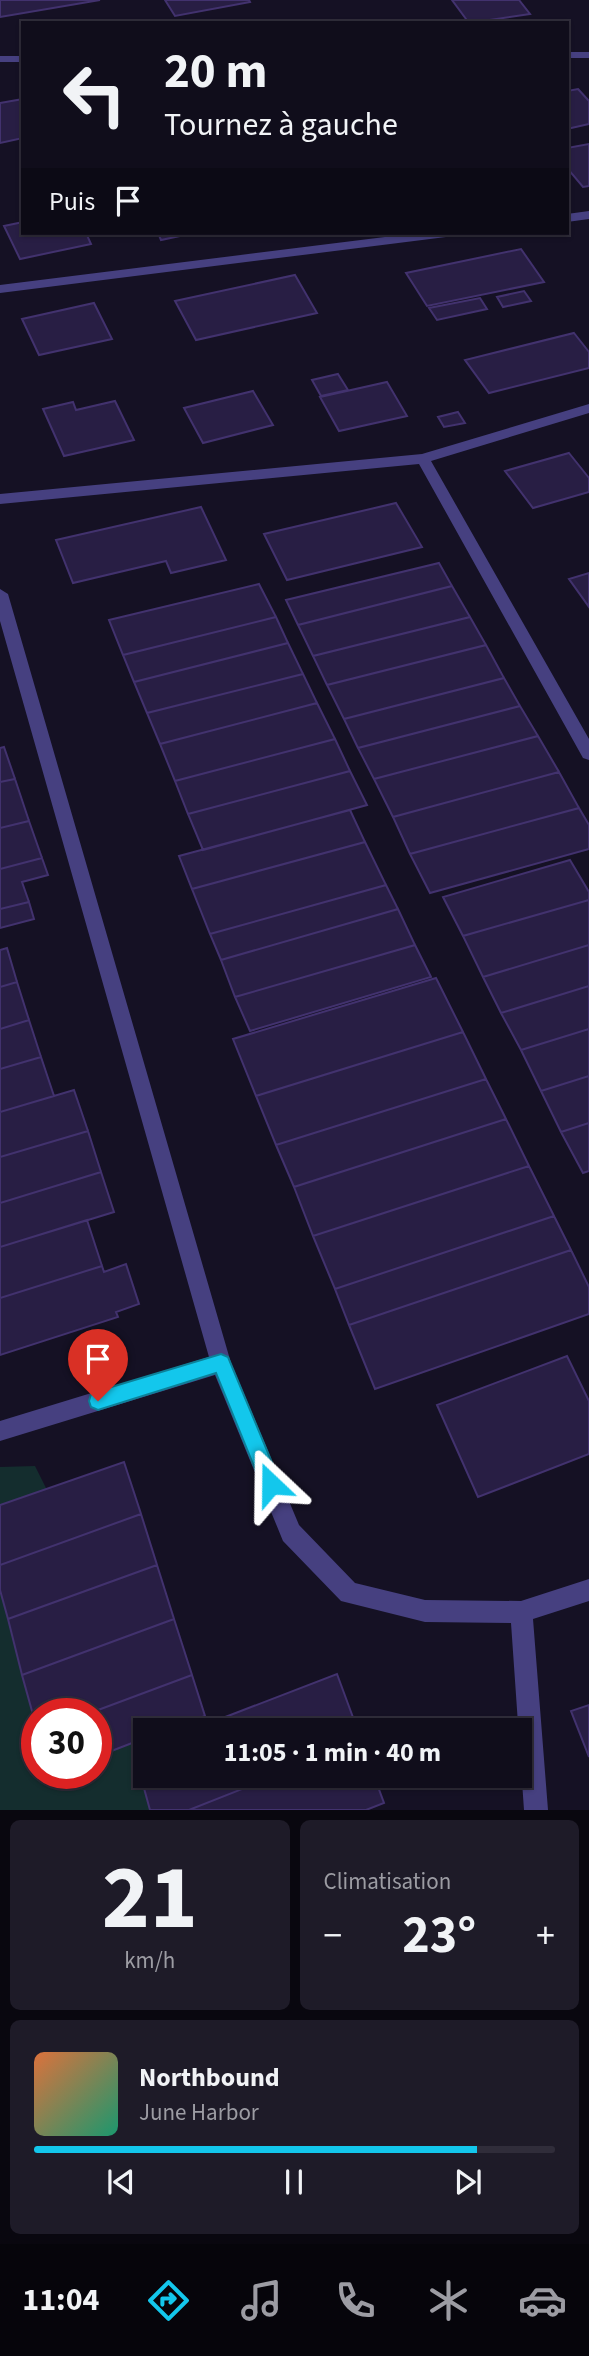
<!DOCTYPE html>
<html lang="fr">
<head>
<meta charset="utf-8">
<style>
	:root { --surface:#100d1b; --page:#1e1b28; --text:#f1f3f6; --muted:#9c9ca3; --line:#302d3a; --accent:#13c7ec }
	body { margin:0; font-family:"Source Sans 3",sans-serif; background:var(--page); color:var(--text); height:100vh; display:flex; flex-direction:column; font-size:26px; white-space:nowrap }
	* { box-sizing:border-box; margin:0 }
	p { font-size:23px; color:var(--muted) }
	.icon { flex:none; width:38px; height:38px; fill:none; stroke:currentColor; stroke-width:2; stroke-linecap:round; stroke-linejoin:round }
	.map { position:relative; height:1810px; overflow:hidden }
	.side { display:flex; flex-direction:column; gap:10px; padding:10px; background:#09070f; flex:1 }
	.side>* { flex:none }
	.banner { position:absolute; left:21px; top:21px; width:548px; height:214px; border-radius:0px; box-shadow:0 2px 5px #0004,0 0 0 2px var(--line); background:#100d1b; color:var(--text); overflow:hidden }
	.speed { position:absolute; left:21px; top:1698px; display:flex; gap:14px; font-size:35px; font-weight:700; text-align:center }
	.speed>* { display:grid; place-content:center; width:91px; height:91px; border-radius:50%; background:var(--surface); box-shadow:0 2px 5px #0004,0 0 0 2px var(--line); line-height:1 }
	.speed .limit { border:10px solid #d22; background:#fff; color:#111 }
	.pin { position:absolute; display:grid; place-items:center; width:60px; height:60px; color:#fff; margin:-72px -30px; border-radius:50% 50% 50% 0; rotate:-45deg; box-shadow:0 0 7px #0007 }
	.pin .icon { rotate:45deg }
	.me { position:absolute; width:77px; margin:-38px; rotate:337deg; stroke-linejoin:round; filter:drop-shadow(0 0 5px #0008) }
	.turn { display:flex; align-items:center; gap:24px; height:147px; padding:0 28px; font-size:32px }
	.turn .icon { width:91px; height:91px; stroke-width:2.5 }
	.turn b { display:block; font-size:49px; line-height:60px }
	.then { display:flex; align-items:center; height:66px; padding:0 28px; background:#0003; gap:14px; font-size:26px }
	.big { font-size:52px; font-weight:700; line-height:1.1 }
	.side .widget { flex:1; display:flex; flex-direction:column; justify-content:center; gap:10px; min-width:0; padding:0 24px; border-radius:10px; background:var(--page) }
	.side .dial { align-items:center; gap:0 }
	.dial b { font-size:91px; line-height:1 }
	.song { display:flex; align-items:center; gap:21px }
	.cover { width:84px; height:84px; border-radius:10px; background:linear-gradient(135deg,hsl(20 70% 55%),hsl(160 70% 35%)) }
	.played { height:7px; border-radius:4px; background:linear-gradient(90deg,var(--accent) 85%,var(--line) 85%) }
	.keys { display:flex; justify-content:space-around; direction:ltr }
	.heat { display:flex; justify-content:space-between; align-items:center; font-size:38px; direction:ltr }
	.side .tiles { flex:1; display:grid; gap:10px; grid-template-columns:1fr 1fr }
	.widget:last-child { grid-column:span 2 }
	.trip { position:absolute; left:133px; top:1718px; width:399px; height:70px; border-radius:0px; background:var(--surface); box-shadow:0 2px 5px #0004,0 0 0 2px var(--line); font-weight:700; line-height:70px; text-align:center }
	.tab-bar { display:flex; height:112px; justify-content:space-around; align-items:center; background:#06050b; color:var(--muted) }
	.tab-bar .icon { width:49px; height:49px }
	.tab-bar .selected { color:var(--accent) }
	.tab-bar b { font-size:32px; color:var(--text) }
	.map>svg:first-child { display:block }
	.green { fill:#142d2e; fill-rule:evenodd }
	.building { fill:#281e44; stroke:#42326e; stroke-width:2 }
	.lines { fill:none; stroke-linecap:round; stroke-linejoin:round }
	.minor { fill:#464080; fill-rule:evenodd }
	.route { fill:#13c7ec; stroke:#0c8199; stroke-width:2 }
</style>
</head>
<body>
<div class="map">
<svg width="589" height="1810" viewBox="0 0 589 1810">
	<rect width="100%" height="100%" fill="#151124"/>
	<path class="green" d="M35,1466L117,1630L178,1731H145V1776L212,1810H0V1467ZM37,1713H96V1773H37Z"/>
	<path class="building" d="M0,0H100L0,17Z
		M165,0H249L250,2L175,16Z
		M452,0H519L530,14L469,23Z
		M578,89L589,101V124L567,129V91Z
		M23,99V138L0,143V103Z
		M589,144V186L583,187L567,168V148Z
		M23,222V233H86L91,244L20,259L4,226Z
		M158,233H194L161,240Z
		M521,249L544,282L427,306L406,273Z
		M295,275L317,313L196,340L175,301Z
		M524,291L531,301L503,307L497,297Z
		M480,298L487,309L437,320L429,308Z
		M94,303L112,339L39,355L22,319Z
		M574,333L589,352V368L489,393L465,360Z
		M338,374L348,390L321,396L312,380Z
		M387,382L407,416L339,431L320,397Z
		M253,391L273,425L203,443L184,408Z
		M115,401L134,440L64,456L43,409L73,402L76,410Z
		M458,412L465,423L444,427L438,417Z
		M569,453L589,478V492L533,508L505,471Z
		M396,503L422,547L287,580L264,534Z
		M201,507L226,560L171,573L166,561L73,583L56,540Z
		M439,563L452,586L298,625L286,600Z
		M589,573V607L569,579Z
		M259,584L276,617L123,655L109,620Z
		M452,586L470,617L313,656L298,625Z
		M276,617L288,643L134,682L123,655Z
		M470,617L486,645L327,685L313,656Z
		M288,643L303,674L147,713L134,682Z
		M486,645L504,678L344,719L327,685Z
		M303,674L317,703L160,744L147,713Z
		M504,678L520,706L358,748L344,719Z
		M317,703L335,739L175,781L160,744Z
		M520,706L538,736L374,779L358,748Z
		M538,736L559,772L393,817L374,779Z
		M335,739L350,771L188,814L175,781Z
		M4,747L15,779L0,782V748Z
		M350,771L367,805L203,850L188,814Z
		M559,772L579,808L410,854L393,817Z
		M15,779L29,821L0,828V782Z
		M579,808L589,825V849L430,893L410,854Z
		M350,810L365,842L192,889L179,856Z
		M29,821L42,858L0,869V828Z
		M365,842L386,885L210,934L192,889Z
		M42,858L48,875L22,882L29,902L0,909V869Z
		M570,860L589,892V900L463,936L443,897Z
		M386,885L398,909L221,960L210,934Z
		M589,900V945L483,977L463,936Z
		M29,902L34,919L0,928V909Z
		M398,909L415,945L235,997L221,960Z
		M415,945L431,977L250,1031L235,997Z
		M589,945V986L501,1013L483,977Z
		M7,948L17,982L0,987V950Z
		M436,978L463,1032L256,1096L233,1039Z
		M17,982L29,1020L0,1029V987Z
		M589,986V1029L521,1050L501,1013Z
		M29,1020L41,1057L0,1069V1029Z
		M589,1029V1076L541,1091L521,1050Z
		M463,1032L486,1079L276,1145L256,1096Z
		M41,1057L54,1096L0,1112V1069Z
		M589,1076V1123L561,1132L541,1091Z
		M486,1079L506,1119L294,1187L276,1145Z
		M74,1090L88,1131L0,1157V1112Z
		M506,1119L529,1166L313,1236L294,1187Z
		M589,1123V1171L583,1173L561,1132Z
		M88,1131L101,1172L0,1203V1157Z
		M529,1166L554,1216L335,1289L313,1236Z
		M101,1172L114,1212L0,1247V1203Z
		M554,1216L571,1250L349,1325L335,1289Z
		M87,1220L102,1266L0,1298V1247Z
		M571,1250L589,1287V1314L375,1389L349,1325Z
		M126,1264L139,1304L116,1312L118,1317L0,1355V1298L102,1266L104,1272Z
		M567,1356L589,1401V1454L478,1497L437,1405Z
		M124,1462L141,1514L0,1565V1505Z
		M141,1514L157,1565L8,1619L0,1590V1565Z
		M157,1565L174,1619L22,1675L8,1619Z
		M174,1619L192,1675L90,1713H37V1729L22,1675Z
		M337,1674L358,1731H189Z
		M192,1675L205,1716L165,1731H145V1738L96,1757V1713H90Z
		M589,1705V1757L571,1711Z
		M145,1748V1776H275L189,1810H150L134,1752Z
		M275,1776H374L384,1803L366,1810H189Z"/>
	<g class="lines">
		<path class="minor" d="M567,52H589V58H567Z
			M0,56H23V62H0Z
			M589,211V219L567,222V214Z
			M417,233H452L446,237L0,293V285Z
			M589,404V413L431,461L589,739V760L583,758L419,464L0,504V494L422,454Z
			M0,589L8,594L231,1363L299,1525L355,1583L425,1600L521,1601L589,1579V1601L533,1619L548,1810H524L511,1623L425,1622L341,1601L283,1541L215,1375L0,1441V1421L209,1357L0,621Z"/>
	</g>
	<path class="route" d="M221,1354L228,1357L281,1484L278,1491L271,1494L264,1491L216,1373L98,1410L91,1407L89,1401L91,1394L98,1391Z"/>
</svg>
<div class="speed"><div class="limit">30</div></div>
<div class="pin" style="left:98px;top:1401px;background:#d93025"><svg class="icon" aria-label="arrive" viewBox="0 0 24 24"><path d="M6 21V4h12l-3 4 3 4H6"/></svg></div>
<svg class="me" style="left:271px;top:1484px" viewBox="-20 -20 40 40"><path d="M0-17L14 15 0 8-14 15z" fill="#13c7ec" stroke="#fff" stroke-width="4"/></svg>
<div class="trip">11:05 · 1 min · 40 m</div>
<div class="banner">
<div class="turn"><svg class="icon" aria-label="left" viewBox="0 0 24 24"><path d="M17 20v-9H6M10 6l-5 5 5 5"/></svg><div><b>20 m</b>Tournez à gauche</div></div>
<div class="then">Puis<svg class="icon" aria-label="arrive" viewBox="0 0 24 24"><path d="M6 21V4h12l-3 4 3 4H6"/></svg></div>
</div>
</div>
<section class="side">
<div class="tiles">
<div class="widget dial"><b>21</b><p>km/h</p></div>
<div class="widget"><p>Climatisation</p>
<div class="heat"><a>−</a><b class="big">23°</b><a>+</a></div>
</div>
<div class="widget">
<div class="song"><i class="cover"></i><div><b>Northbound</b><p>June Harbor</p></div></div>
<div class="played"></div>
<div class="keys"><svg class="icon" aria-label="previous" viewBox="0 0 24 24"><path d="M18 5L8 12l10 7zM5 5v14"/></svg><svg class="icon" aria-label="pause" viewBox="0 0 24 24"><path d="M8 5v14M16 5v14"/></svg><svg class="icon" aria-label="next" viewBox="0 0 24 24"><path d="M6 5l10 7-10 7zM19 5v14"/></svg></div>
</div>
</div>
</section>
<nav class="tab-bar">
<b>11:04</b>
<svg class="icon selected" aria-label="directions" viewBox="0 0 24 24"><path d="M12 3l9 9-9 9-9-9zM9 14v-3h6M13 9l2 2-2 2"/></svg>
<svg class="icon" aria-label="music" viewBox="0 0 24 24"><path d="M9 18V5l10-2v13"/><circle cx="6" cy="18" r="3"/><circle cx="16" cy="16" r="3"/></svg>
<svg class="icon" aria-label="phone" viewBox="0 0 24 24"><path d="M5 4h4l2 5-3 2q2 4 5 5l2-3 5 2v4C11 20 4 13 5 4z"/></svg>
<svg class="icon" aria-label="climate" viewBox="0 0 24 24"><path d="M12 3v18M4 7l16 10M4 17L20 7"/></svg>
<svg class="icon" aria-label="car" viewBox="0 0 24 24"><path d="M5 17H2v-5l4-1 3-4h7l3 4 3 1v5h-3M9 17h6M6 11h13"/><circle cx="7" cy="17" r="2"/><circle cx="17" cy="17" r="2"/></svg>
</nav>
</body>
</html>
